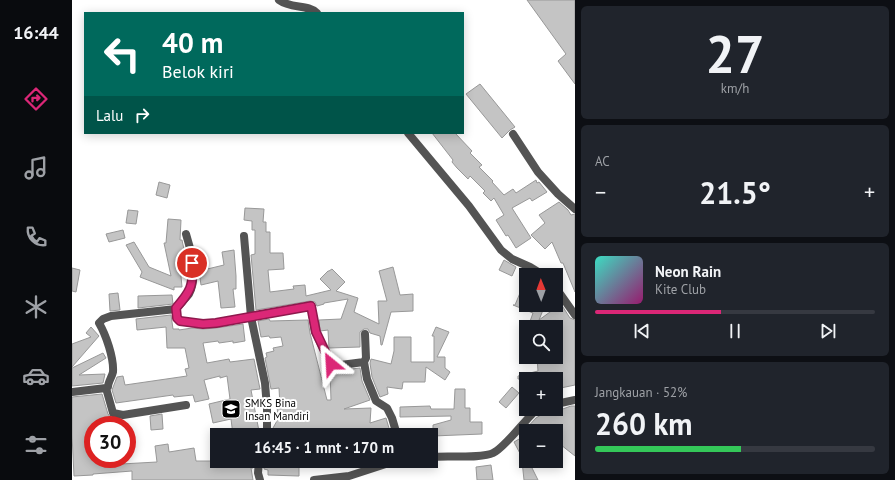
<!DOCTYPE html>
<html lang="id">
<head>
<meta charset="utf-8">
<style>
	:root { --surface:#171b24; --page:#20242c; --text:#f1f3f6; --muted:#9ea1a6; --line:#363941; --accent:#db2777 }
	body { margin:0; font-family:"PT Sans",sans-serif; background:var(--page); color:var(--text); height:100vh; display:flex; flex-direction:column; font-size:15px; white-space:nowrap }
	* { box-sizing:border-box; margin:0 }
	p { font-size:13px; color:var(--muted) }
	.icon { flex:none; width:22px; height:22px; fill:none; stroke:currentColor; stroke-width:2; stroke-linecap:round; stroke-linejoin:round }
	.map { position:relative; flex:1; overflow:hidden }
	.panel { display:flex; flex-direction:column; gap:6px; padding:6px; background:#0d0f14; width:320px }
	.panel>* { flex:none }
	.banner { position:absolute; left:12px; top:12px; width:380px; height:122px; border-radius:0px; box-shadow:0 2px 10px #0003; background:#00695c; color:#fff; overflow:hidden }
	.needle { width:26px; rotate:359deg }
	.controls { position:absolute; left:447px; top:268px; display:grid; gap:8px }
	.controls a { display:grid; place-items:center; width:44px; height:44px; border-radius:0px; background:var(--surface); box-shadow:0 2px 10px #0003; font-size:20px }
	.speed { position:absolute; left:12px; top:416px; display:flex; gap:8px; font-size:20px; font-weight:700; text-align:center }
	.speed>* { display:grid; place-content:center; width:52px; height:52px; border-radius:50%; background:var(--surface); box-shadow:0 2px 10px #0003; line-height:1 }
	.speed .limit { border:6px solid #d22; background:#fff; color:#111 }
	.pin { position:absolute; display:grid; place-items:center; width:34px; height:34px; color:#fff; margin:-17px; border:2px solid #fff; border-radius:50%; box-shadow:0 1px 4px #0007 }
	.me { position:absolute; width:44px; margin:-22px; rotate:333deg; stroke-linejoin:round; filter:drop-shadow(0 0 3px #0008) }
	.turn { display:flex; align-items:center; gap:14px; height:84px; padding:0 12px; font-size:18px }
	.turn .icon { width:52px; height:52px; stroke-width:2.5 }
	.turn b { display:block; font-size:28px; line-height:34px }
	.then { display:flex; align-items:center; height:38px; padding:0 12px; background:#0003; gap:8px; font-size:15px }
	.big { font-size:30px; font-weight:800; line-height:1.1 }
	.panel .widget { flex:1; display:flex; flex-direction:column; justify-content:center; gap:6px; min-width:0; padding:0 14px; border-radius:6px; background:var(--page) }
	.panel .dial { align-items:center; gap:0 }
	.dial b { font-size:52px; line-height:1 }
	.song { display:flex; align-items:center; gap:12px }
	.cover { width:48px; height:48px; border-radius:6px; background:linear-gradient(135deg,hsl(170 70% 55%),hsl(320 70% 35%)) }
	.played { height:4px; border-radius:2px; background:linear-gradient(90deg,var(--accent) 45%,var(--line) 45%) }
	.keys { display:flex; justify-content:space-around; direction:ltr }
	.heat { display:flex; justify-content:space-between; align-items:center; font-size:22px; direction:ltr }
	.charge { height:6px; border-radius:3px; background:linear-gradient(90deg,#34c759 52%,var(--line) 0) }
	.trip { position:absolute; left:138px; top:428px; width:228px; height:40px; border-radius:0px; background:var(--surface); box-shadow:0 2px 10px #0003; font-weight:800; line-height:40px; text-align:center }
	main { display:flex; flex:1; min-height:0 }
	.tabs { display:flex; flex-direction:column; width:72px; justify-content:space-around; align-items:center; background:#090b0e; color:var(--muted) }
	.tabs .icon { width:28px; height:28px }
	.tabs .selected { color:var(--accent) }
	.tabs b { font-size:18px; color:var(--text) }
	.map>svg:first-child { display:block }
	.building { fill:#c4c4c4; stroke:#989898 }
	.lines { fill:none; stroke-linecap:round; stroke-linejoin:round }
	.street { stroke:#545454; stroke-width:8 }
	.route-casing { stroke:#8e194d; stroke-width:10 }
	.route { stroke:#db2777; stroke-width:7 }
	.labels { text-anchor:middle; stroke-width:4; stroke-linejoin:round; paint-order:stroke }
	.poi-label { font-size:11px; fill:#000; stroke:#fff; text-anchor:start }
</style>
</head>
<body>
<main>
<nav class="tabs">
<b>16:44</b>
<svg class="icon selected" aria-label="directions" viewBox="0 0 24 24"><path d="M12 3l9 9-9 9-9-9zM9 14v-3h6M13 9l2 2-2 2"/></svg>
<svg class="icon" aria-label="music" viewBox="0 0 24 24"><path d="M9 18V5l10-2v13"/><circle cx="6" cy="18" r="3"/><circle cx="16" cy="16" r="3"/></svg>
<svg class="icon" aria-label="phone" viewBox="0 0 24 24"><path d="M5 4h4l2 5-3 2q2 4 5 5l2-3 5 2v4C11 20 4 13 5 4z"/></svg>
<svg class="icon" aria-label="climate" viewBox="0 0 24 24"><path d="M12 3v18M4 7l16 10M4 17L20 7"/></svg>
<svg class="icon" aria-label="car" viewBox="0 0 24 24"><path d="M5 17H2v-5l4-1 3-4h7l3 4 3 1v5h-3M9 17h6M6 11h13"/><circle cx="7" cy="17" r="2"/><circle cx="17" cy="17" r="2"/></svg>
<svg class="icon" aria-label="filters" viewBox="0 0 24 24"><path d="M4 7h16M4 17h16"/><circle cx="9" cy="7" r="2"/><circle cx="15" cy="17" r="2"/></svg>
</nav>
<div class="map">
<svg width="503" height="480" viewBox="0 0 503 480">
	<rect width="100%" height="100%" fill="#fff"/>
	<path class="building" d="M455,0H503V84L486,61L494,54Z
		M408,84L443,127L438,130L430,138L394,94Z
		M360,133H383L400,151L398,153L410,165L407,167L421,181L420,182L432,195L441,189L444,193L464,180L465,183L467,182L475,192L460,201L458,198L440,208L459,238L444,248L436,235L434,236L424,220L432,215L422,198L419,201L411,193L413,191L398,176L396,179L385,168L380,162L381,160Z
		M87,182L98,185L95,198L84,195Z
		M487,202L496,210L499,215L503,214V292L491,263H489L480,242L473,249L459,235L473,223L467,215Z
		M173,208L192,209L191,222H194V232H198V253H211L212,269L196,270L198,292L222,289L221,286L233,285L234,296L259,290L248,279L256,271H257L260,269L273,282L264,291L286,298L282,312L307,324L306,301H315L307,271L321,267L328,295L341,294V311L319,312L310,345H309L308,336L298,333L296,329H292L288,332V347L257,348L256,330L248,331L247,320L269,319L276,299L252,303V304L245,306L243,302L238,301L184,310L179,255L183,254V230H180V221L172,220Z
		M56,210L66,211L64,224L54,223Z
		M96,219L109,220L108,240H110L113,254L110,255L112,266H108L110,287H102V290L68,277L70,272L54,245L62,242L77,267L99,276L92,243H94Z
		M51,230L53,238L37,242L34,234Z
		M162,250L164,276V289H161L163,307L149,308L146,281L129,285L127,271L152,265L150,252Z
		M432,260L444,267L440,276L427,270Z
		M0,268L8,270L4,292L0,291Z
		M46,293L48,310L38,311L37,294Z
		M448,293L454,295V305H473L467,320L489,304L498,318L503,320V385L484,389V379H446V376L466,371L465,357H484V327H456L461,313L441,305H443Z
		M100,295L101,304L66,308V296Z
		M99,315L101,329H107V330L120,328L131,329L144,328L171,324L173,341L161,343V341L147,343L146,341L131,343L135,363L157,359L158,362L182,359L188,389L179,390L187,431L171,433V435H161L159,419L141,423L137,404L158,399L155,376L148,378V376L132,380L137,399L123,402L121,395L102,397L101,395L44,403L40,390L45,377L51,376L53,385L115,376L113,369L117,368L113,348H95L94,327L65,330L64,319Z
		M197,319L198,321L236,320L238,333L255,400H259L258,370L262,371L288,368L290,381L298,400L272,409L299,408L298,423L314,418L319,435H212L201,428L206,419L205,406H208L207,388L199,389L193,358L195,357L194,353L202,351L201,348L211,346L209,337L198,338L197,336L189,337L186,321Z
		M19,327L27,336L0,367V344L19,337L14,333Z
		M364,327L377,332L365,357H373V368L378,372L373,380L354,367L353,382H331L330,389L315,387L316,394L308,397L300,377L298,363L299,359L319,364L322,351V337H339V362H362V336H360Z
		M31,353L34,358L7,375L33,374L31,383L0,386V368Z
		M440,387L447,393L434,408L427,402Z
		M383,389H393V408H398V422H410V434L361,436V425L379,420V416L328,417V407L358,406L359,409H382Z
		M30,394L36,414L39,418L40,425H21V459H48L49,464L85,462L83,446L96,444L97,452L122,448L124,461H181V468H179L181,480H60V471L21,474V475L2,476L0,435V397Z
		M499,406H503V456L484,441V431H452L464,418L472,413L473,415L480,409L488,410Z
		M90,414L91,429L79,430L78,416Z
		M454,435V461H471L460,468L466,480H452L450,461H452L442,442Z
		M192,461H227V476L196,475V470L192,469Z
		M419,465L421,480H405L404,467Z"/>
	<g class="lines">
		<path class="street" d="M207,0C219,9 236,4 245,13
			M336,133L397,206L429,250L440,259L458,267L471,275
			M441,134L466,172L486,194L503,209
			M172,236L179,317L193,383L195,408V435
			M484,288L503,315
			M104,309C108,304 113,299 117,294C126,278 119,250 114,234
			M292,362L294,358L293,334
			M34,388L41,413L51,415L114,405
			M0,392L34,388L36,387C36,382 40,377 41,372C42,358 34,335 27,323L31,319L39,316L104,309L105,318L108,321L131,324L144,323L239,306L243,332L258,362L261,366L292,362L295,379L304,401L315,408L320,418L325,435
			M484,404L503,400
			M359,457C375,455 409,459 421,453C431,449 452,422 461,413L466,409
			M187,461L186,473L188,480
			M242,480L277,476L323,461"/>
	</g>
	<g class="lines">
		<g class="route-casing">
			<path id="route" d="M120,263C122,286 118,292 104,308L105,318L108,321L131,324L144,323L239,306L244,332L259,364"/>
		</g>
		<use href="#route" class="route"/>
	</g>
	<defs>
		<g id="school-square" transform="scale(1)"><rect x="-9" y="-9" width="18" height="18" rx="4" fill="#000" stroke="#fff"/><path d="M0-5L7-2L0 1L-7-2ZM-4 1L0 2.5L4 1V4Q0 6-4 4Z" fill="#fff"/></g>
	</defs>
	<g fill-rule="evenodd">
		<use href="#school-square" x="159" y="409"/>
	</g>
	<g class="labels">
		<g class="poi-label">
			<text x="173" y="407">SMKS Bina<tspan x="173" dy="13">Insan Mandiri</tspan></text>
		</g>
	</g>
</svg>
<div class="controls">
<a><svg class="needle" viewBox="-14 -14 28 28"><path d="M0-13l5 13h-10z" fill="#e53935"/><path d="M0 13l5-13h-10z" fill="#9ea1a6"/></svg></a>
<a><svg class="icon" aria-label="search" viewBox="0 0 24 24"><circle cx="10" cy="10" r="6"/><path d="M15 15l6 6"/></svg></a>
<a>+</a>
<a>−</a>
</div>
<div class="speed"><div class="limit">30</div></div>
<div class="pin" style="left:120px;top:263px;background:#d93025"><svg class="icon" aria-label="arrive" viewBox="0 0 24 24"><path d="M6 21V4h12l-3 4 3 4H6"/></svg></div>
<svg class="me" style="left:259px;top:364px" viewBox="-20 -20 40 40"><path d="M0-17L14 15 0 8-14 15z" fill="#db2777" stroke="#fff" stroke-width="4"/></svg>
<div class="trip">16:45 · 1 mnt · 170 m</div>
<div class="banner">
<div class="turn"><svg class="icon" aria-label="left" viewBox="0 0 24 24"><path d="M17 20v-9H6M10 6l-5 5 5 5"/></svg><div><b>40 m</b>Belok kiri</div></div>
<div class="then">Lalu<svg class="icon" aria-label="right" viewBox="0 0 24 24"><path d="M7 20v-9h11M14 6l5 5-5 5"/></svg></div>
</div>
</div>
<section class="panel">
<div class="widget dial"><b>27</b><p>km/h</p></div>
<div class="widget"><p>AC</p>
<div class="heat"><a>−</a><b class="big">21.5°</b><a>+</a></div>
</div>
<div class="widget">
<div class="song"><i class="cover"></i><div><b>Neon Rain</b><p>Kite Club</p></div></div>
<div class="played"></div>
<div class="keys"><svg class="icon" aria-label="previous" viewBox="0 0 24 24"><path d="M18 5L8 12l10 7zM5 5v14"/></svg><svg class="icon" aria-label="pause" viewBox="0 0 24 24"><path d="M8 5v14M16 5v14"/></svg><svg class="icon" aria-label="next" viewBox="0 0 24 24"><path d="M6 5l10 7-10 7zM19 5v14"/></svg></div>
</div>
<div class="widget"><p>Jangkauan · 52%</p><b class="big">260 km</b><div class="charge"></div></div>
</section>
</main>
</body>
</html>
